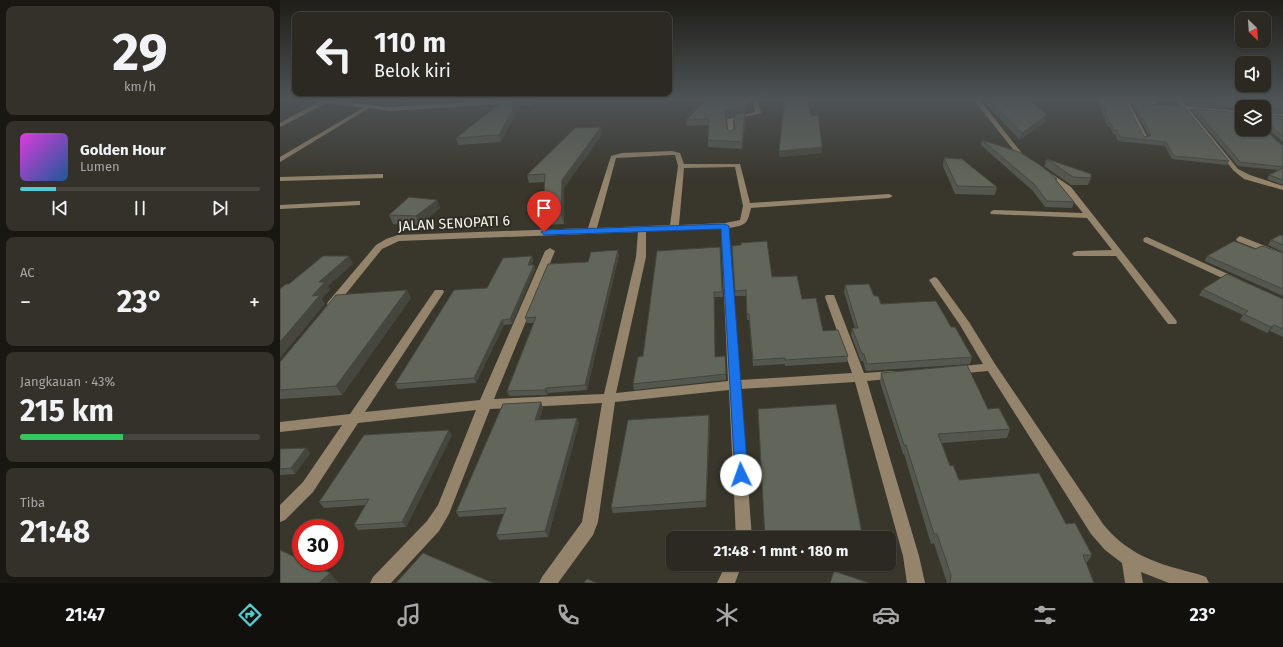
<!DOCTYPE html>
<html lang="id">
<head>
<meta charset="utf-8">
<style>
	:root { --surface:#2b2921; --page:#33312a; --text:#f1f3f6; --muted:#a6a6a5; --line:#47453f; --accent:#51ccd2 }
	body { margin:0; font-family:"Fira Sans",sans-serif; background:var(--page); color:var(--text); height:100vh; display:flex; flex-direction:column; font-size:15px; white-space:nowrap }
	* { box-sizing:border-box; margin:0 }
	p { font-size:13px; color:var(--muted) }
	.icon { flex:none; width:22px; height:22px; fill:none; stroke:currentColor; stroke-width:2; stroke-linecap:round; stroke-linejoin:round }
	.map { position:relative; flex:1; overflow:hidden }
	.side { display:flex; flex-direction:column; gap:6px; padding:6px; background:#181712; width:280px }
	.side>* { flex:none }
	.hud { position:absolute; left:12px; top:12px; width:380px; height:84px; border-radius:8px; box-shadow:0 1px 3px #0004,0 0 0 1px var(--line); background:#2b2921; color:var(--text); overflow:hidden }
	.needle { width:26px; rotate:155deg }
	.tools { position:absolute; left:955px; top:12px; display:grid; gap:8px }
	.tools a { display:grid; place-items:center; width:36px; height:36px; border-radius:8px; background:var(--surface); box-shadow:0 1px 3px #0004,0 0 0 1px var(--line); font-size:20px }
	.speed { position:absolute; left:12px; top:519px; display:flex; gap:8px; font-size:20px; font-weight:700; text-align:center }
	.speed>* { display:grid; place-content:center; width:52px; height:52px; border-radius:50%; background:var(--surface); box-shadow:0 1px 3px #0004,0 0 0 1px var(--line); line-height:1 }
	.speed .limit { border:6px solid #d22; background:#fff; color:#111 }
	.pin { position:absolute; display:grid; place-items:center; width:34px; height:34px; color:#fff; margin:-41px -17px; border-radius:50% 50% 50% 0; rotate:-45deg; box-shadow:0 0 4px #0007 }
	.pin .icon { rotate:45deg }
	.me { position:absolute; width:44px; margin:-22px; rotate:357deg; stroke-linejoin:round; filter:drop-shadow(0 0 3px #0008) }
	.turn { display:flex; align-items:center; gap:14px; height:84px; padding:0 16px; font-size:18px }
	.turn .icon { width:52px; height:52px; stroke-width:2.5 }
	.turn b { display:block; font-size:28px; line-height:34px }
	.big { font-size:30px; font-weight:700; line-height:1.1 }
	.side .card { flex:1; display:flex; flex-direction:column; justify-content:center; gap:6px; min-width:0; padding:0 14px; border-radius:8px; background:var(--page) }
	.side .dial { align-items:center; gap:0 }
	.dial b { font-size:52px; line-height:1 }
	.song { display:flex; align-items:center; gap:12px }
	.cover { width:48px; height:48px; border-radius:6px; background:linear-gradient(135deg,hsl(300 70% 55%),hsl(210 70% 35%)) }
	.played { height:4px; border-radius:2px; background:linear-gradient(90deg,var(--accent) 15%,var(--line) 15%) }
	.keys { display:flex; justify-content:space-around; direction:ltr }
	.heat { display:flex; justify-content:space-between; align-items:center; font-size:22px; direction:ltr }
	.charge { height:6px; border-radius:3px; background:linear-gradient(90deg,#34c759 43%,var(--line) 0) }
	.trip { position:absolute; left:386px; top:531px; width:230px; height:40px; border-radius:8px; background:var(--surface); box-shadow:0 1px 3px #0004,0 0 0 1px var(--line); font-weight:700; line-height:40px; text-align:center }
	.dock { display:flex; height:64px; justify-content:space-around; align-items:center; background:#11100d; color:var(--muted) }
	.dock .icon { width:28px; height:28px }
	.dock .on { color:var(--accent) }
	.dock b { font-size:18px; color:var(--text) }
	main { display:flex; flex:1; min-height:0 }
	.map>svg:first-child { display:block }
	.lines { fill:none; stroke-linecap:round; stroke-linejoin:round }
	.minor { fill:#93846b; fill-rule:evenodd }
	.wall { fill:#54574d; fill-rule:evenodd }
	.shaded-wall { fill:#45473e }
	.building { fill:#626559; stroke:#45473e }
	.route { fill:#1a73e8; stroke:#114b97 }
	.labels { text-anchor:middle; stroke-width:4; stroke-linejoin:round; paint-order:stroke }
	.street-label { font-size:14px; fill:#f6f5ee; stroke:#2f2d22 }
</style>
</head>
<body>
<main>
<section class="side">
<div class="card dial"><b>29</b><p>km/h</p></div>
<div class="card">
<div class="song"><i class="cover"></i><div><b>Golden Hour</b><p>Lumen</p></div></div>
<div class="played"></div>
<div class="keys"><svg class="icon" aria-label="previous" viewBox="0 0 24 24"><path d="M18 5L8 12l10 7zM5 5v14"/></svg><svg class="icon" aria-label="pause" viewBox="0 0 24 24"><path d="M8 5v14M16 5v14"/></svg><svg class="icon" aria-label="next" viewBox="0 0 24 24"><path d="M6 5l10 7-10 7zM19 5v14"/></svg></div>
</div>
<div class="card"><p>AC</p>
<div class="heat"><a>−</a><b class="big">23°</b><a>+</a></div>
</div>
<div class="card"><p>Jangkauan · 43%</p><b class="big">215 km</b><div class="charge"></div></div>
<div class="card"><p>Tiba</p><b class="big">21:48</b></div>
</section>
<div class="map">
<svg width="1003" height="583" viewBox="0 0 1003 583">
	<rect width="100%" height="100%" fill="#39372c"/>
	<g class="lines">
		<path class="minor" d="M44,99L109,107L242,99H272L269,101L109,111L89,108L0,162V157L83,108L46,103L0,127V123Z
			M472,99H478L481,113L453,120L454,135L449,136L447,119L475,112Z
			M693,99H699L744,156L750,159V161H746L740,158Z
			M842,99L874,102L877,104L874,106L850,104L868,138L867,139L862,138Z
			M895,99H901L906,106L962,111V115L909,109L958,169L970,175L1003,186V190L964,179L954,171L903,109L900,108L901,106Z
			M984,113L1003,114V118L984,117Z
			M392,151L400,153L404,164H460L470,203L609,194L613,196L609,198L471,208C467,225 466,225 449,228L460,380L572,373L545,297L546,295H554L584,373L613,371L617,372L619,375L617,378L587,381L639,556L645,583H627L623,556L575,382L461,389L472,538H456L449,390L335,402L318,522L313,535L278,583H259L262,577L302,522L322,403L210,409L169,514L159,531L111,583H90L93,577L147,521L158,505L196,410L78,423L33,492L5,520L0,522V505L23,482L62,425L0,432V422L70,414L155,290H163L164,292L85,412L200,400L265,251L270,248L275,251L214,399L324,394L356,257L358,232L119,241L102,249L56,306H48L47,304L48,302L96,245L106,239L118,235L308,228L331,156L342,153ZM392,155H395L398,166L390,225L317,228L336,158ZM455,167L463,206L460,220L445,223L399,225L404,168ZM441,229L448,381L336,393L366,257V231Z
			M766,170L791,187L896,320L897,322L896,324H888L836,256H794L792,254L794,252L797,251L832,250L807,218L711,214L710,212L714,210L803,213L785,191L764,173L762,172Z
			M100,174H103V178L0,181V177Z
			M77,201H80V205L0,209V205Z
			M960,236L1003,253V259L957,241L956,239Z
			M867,237L959,279L961,281L956,284L953,283L864,242L863,240L864,238Z
			M654,277L657,278L689,322L715,364L823,524C843,549 868,561 899,569C908,572 917,573 926,577L929,583H889L861,572L863,583H845L842,563L825,550L811,534L708,371L675,374L671,373L669,370L671,367L703,364L680,325L649,280Z
			M446,564H462L455,583H437Z"/>
	</g>
	<path class="wall" d="M77,99H128L118,103L117,106L89,103L88,100Z
		M195,99H225L203,100Z
		M226,99H253L254,103L251,106L240,105L221,142L178,145L176,138Z
		M479,99H526L542,153L499,157L504,100L480,101Z
		M705,99H748L765,122L740,140L705,103Z
		M817,99H844L864,137L869,136L853,106L854,103L949,161L947,165L892,159L885,146L838,141L835,134H833L830,127H828Z
		M858,99H897L898,100L896,103Z
		M903,99H952L959,106L957,109L908,105Z
		M956,99H1003V113L985,112L984,114L986,115L1003,116V142L985,126H984V107H964V106Z
		M915,109L1003,146V185L987,179L989,175L998,170L958,166L913,112Z
		M465,113L466,118L462,149L428,147V140L429,125L407,126L406,120L466,113ZM454,116L455,129L449,131L447,129L446,119L447,118Z
		M321,127L322,134L284,188V224L265,225L263,217L265,182L249,183L247,175Z
		M702,140L777,179L776,180L794,202L792,208L765,207L753,191L701,145Z
		M664,158L717,187L715,195L675,194L663,166Z
		M767,159L811,178L808,185H791L764,166Z
		M157,200L160,208L139,225L113,224L109,215Z
		M1003,236V252L988,245L991,240Z
		M452,246L492,277L522,299L543,331L568,356L567,362L505,366V364L473,366L469,320H467L466,296H455Z
		M440,247L443,297H434L435,357L445,356L446,380L354,390L353,384L363,356Z
		M975,249L1003,253V296L925,261L927,256Z
		M339,255L307,390L268,393L267,395L229,396L227,391L254,323H247L245,318L308,262Z
		M252,256L253,261L251,265H254L255,269L232,324L224,325L196,383L118,389L115,384L207,288Z
		M565,285L594,296L601,304L671,327L692,357L690,364L586,371L583,361H581L571,335L572,328H575L564,292Z
		M923,289L1003,299V337L990,331L987,333L960,320L963,315L919,295Z
		M131,298L62,395L0,399V362Z
		M601,373L708,409L730,429L727,438L662,443L670,466L679,480L786,524L812,555L806,564L814,583H667L654,543L651,544L624,454H623L600,382Z
		M261,402L263,408L259,420L297,418L299,423L268,537L219,540L216,535L224,514L179,517L176,512Z
		M430,420L426,507L333,513L331,508Z
		M172,435L126,527L78,530L74,525L86,505L44,508L39,502Z
		M26,448L30,453L15,474L0,475V449Z"/>
	<path class="shaded-wall" d="M117,99H128L118,103L117,106L115,102Z
		M168,99H179L171,102L130,105L129,102Z
		M238,99H239L240,105L221,142L219,135Z
		M250,99H253L254,103L251,106L249,100Z
		M467,99H468L466,113H465L466,118L462,149V142L465,113L447,118L446,119L445,113L446,111Z
		M767,115L765,122L740,140L742,133Z
		M321,127L322,134L284,188V224L281,215L282,180Z
		M542,147V153L499,157V151Z
		M157,200L160,208L139,225L136,216Z
		M338,250L339,255L307,390L305,385Z
		M69,256L73,264L48,286L50,290L42,299L45,304L0,358V342L32,296L39,282Z
		M252,256L253,261L249,270L248,265Z
		M254,265L255,269L232,324L230,319Z
		M127,290L131,298L62,395L56,386Z
		M222,320L224,325L196,383L194,378Z
		M994,325L990,331L987,333L991,327Z
		M266,388L268,393L267,395L265,390Z
		M261,402L263,408L257,425L255,420Z
		M429,415L430,420L426,507V501Z
		M297,418L299,423L268,537L265,531Z
		M169,430L172,435L126,527L122,522Z
		M26,448L30,453L15,474L11,468Z
		M50,573L59,583H39Z"/>
	<path class="building" d="M89,99H118L115,102L87,100Z
		M134,99H168L129,102Z
		M226,99H238L219,135L176,138Z
		M427,99H467L466,106L446,111L445,113L447,129L449,131L455,129L454,115L465,112L462,142L428,140L429,119L406,120Z
		M505,99H526L531,116L538,115L542,147L499,151Z
		M709,99H748L767,115L742,133Z
		M820,99H844L864,137L870,136L871,134L854,103L904,107L949,161L894,156L886,142L840,137L837,130H834L831,124H830Z
		M907,99H952L959,106L909,101Z
		M961,99H1003V109L986,108L984,114L986,115L1003,116V137L987,122L984,124V107H965L966,103Z
		M915,109L962,113V129H984L1003,146V167L960,162Z
		M321,127L282,180L281,215L263,217L265,174L247,175L295,128Z
		M702,140L739,152L760,165L777,179H775L794,202L767,201L755,185Z
		M664,158L682,159L717,187L677,186Z
		M767,159L811,174V178L793,177Z
		M1003,168V180L989,175Z
		M129,197L157,200L136,216L109,215Z
		M1000,235L1003,236V245L991,240Z
		M487,241L492,277L517,276L522,299L536,298L543,331L558,330L568,356L505,360V358L473,360L469,314H467L466,290L455,291L452,246L461,245V243Z
		M954,241L975,249L982,246L1003,253V289L927,256Z
		M440,247L442,292H434L435,357L445,356L446,374L353,384L358,357L363,356L377,251Z
		M338,250L305,385L266,388L265,390L227,391L256,317L245,318L268,264L308,262L311,252Z
		M43,256H69L39,282H45L32,296L40,295L0,342V289L6,284H9Z
		M252,256L248,265H254L230,319L222,320L194,378L115,384L174,290L207,288L223,258Z
		M947,274L1003,299V329L994,325L991,327L964,314L968,311L923,289Z
		M589,284L594,296H598L601,304L656,301L671,327H675L692,357L587,364L584,354H582L572,328H578L565,285Z
		M127,290L56,386L0,390V362L56,295Z
		M687,365L708,409L719,408L730,429L658,434L670,466L673,465L679,480L759,473L786,524L795,523L812,555H803L814,583H670L671,575L657,534H654L626,445H624L601,373Z
		M261,402L255,420L297,418L265,531L216,535L226,508L176,512L223,404Z
		M556,404L583,538H485L478,409Z
		M429,415L426,501L331,508L348,420Z
		M169,430L122,522L74,525L89,499L39,502L84,435Z
		M26,448L11,468L0,469V449Z
		M0,550L21,560V562H26L50,573L39,583H0Z
		M143,553L213,583H116Z
		M554,571L589,583H550Z
		M307,579L317,583H304Z"/>
	<linearGradient id="sky" x2="0" y2="1"><stop stop-color="#1f1e18"/><stop offset="0.55" stop-color="#4e5356"/><stop offset="1" stop-color="#4e5356" stop-opacity="0"/></linearGradient>
	<rect width="1003" height="181" fill="url(#sky)"/>
	<path class="route" d="M445,224L449,226L468,475L466,479L461,481L457,479L455,475L441,229L264,235L261,232L264,230Z"/>
	<g class="labels">
		<g class="street-label">
			<text transform="translate(174 223) rotate(-3)" y="5">JALAN SENOPATI 6</text>
		</g>
	</g>
</svg>
<div class="tools">
<a><svg class="needle" viewBox="-14 -14 28 28"><path d="M0-13l5 13h-10z" fill="#e53935"/><path d="M0 13l5-13h-10z" fill="#a6a6a5"/></svg></a>
<a><svg class="icon" aria-label="sound" viewBox="0 0 24 24"><path d="M4 9h4l5-4v14l-5-4H4zM17 9q2 3 0 6"/></svg></a>
<a><svg class="icon" aria-label="layers" viewBox="0 0 24 24"><path d="M12 4l9 5-9 5-9-5zM3 14l9 5 9-5"/></svg></a>
</div>
<div class="speed"><div class="limit">30</div></div>
<div class="pin" style="left:264px;top:232px;background:#d93025"><svg class="icon" aria-label="arrive" viewBox="0 0 24 24"><path d="M6 21V4h12l-3 4 3 4H6"/></svg></div>
<svg class="me" style="left:461px;top:475px" viewBox="-20 -20 40 40"><circle r="19" fill="#fff"/><path d="M0-13L10 11 0 6-10 11z" fill="#1a73e8"/></svg>
<div class="trip">21:48 · 1 mnt · 180 m</div>
<div class="hud">
<div class="turn"><svg class="icon" aria-label="left" viewBox="0 0 24 24"><path d="M17 20v-9H6M10 6l-5 5 5 5"/></svg><div><b>110 m</b>Belok kiri</div></div>
</div>
</div>
</main>
<nav class="dock">
<b>21:47</b>
<svg class="icon on" aria-label="directions" viewBox="0 0 24 24"><path d="M12 3l9 9-9 9-9-9zM9 14v-3h6M13 9l2 2-2 2"/></svg>
<svg class="icon" aria-label="music" viewBox="0 0 24 24"><path d="M9 18V5l10-2v13"/><circle cx="6" cy="18" r="3"/><circle cx="16" cy="16" r="3"/></svg>
<svg class="icon" aria-label="phone" viewBox="0 0 24 24"><path d="M5 4h4l2 5-3 2q2 4 5 5l2-3 5 2v4C11 20 4 13 5 4z"/></svg>
<svg class="icon" aria-label="climate" viewBox="0 0 24 24"><path d="M12 3v18M4 7l16 10M4 17L20 7"/></svg>
<svg class="icon" aria-label="car" viewBox="0 0 24 24"><path d="M5 17H2v-5l4-1 3-4h7l3 4 3 1v5h-3M9 17h6M6 11h13"/><circle cx="7" cy="17" r="2"/><circle cx="17" cy="17" r="2"/></svg>
<svg class="icon" aria-label="filters" viewBox="0 0 24 24"><path d="M4 7h16M4 17h16"/><circle cx="9" cy="7" r="2"/><circle cx="15" cy="17" r="2"/></svg>
<b>23°</b>
</nav>
</body>
</html>
